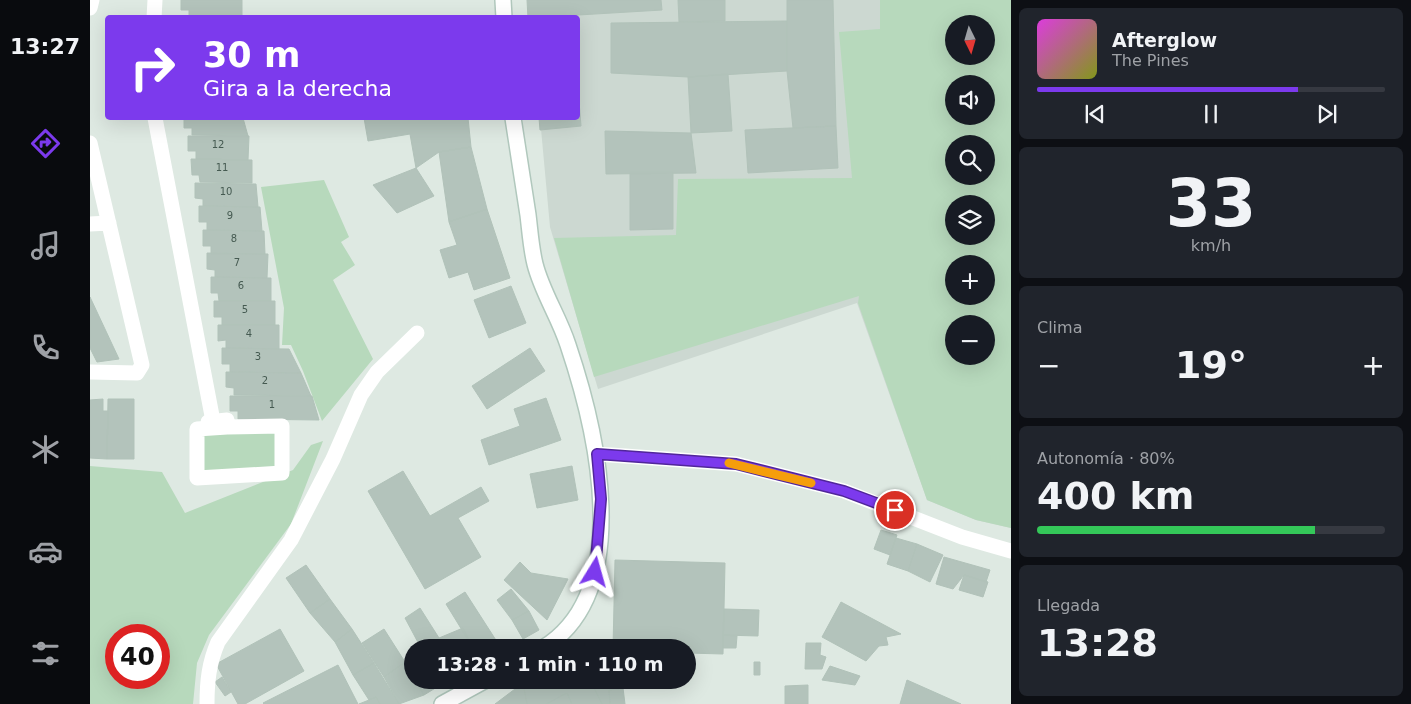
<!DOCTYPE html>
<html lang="es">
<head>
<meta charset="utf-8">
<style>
	:root { --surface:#171b24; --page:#20242c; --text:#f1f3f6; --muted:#9ea1a6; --line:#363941; --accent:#7c3aed }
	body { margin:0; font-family:"DejaVu Sans",sans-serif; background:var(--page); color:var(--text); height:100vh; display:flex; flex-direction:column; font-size:19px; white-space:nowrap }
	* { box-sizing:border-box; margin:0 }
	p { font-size:16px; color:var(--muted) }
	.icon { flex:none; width:28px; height:28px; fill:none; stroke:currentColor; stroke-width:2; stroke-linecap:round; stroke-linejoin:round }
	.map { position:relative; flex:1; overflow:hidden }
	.drawer { display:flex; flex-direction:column; gap:8px; padding:8px; background:#0d0f14; width:400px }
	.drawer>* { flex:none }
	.guide { position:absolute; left:15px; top:15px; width:475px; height:105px; border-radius:5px; box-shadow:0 5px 20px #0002; background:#7c3aed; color:#fff; overflow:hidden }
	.needle { width:32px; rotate:175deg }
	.buttons { position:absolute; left:855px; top:15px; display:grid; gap:10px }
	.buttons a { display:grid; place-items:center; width:50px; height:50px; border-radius:50%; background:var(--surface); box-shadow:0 5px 20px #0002; font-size:25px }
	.speed { position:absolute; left:15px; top:624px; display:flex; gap:10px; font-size:25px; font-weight:700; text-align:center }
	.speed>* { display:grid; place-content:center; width:65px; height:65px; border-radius:50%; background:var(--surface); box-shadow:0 5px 20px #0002; line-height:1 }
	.speed .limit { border:8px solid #d22; background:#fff; color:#111 }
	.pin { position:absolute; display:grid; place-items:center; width:42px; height:42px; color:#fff; margin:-21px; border:2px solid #fff; border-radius:50%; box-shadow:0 1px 5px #0007 }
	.me { position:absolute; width:55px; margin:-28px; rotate:8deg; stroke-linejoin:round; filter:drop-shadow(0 0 4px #0008) }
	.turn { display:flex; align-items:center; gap:18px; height:105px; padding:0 15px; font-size:22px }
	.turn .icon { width:65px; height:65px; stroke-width:2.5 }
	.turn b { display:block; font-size:35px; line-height:42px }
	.big { font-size:38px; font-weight:700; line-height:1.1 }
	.drawer .tile { flex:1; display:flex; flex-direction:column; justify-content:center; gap:8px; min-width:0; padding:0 18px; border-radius:8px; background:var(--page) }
	.drawer .dial { align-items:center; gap:0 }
	.dial b { font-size:65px; line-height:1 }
	.song { display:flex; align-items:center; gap:15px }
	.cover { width:60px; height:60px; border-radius:8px; background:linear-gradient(135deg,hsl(300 70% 55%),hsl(70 70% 35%)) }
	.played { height:5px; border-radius:2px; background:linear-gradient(90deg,var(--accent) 75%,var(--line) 75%) }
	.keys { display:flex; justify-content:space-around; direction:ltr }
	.heat { display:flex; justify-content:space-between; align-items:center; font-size:28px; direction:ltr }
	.charge { height:8px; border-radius:4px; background:linear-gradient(90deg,#34c759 80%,var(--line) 0) }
	.trip { position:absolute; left:314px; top:639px; width:292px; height:50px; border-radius:25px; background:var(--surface); box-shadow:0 5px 20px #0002; font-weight:700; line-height:50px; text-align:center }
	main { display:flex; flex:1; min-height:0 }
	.dock { display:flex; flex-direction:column; width:90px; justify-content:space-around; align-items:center; background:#090b0e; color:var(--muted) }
	.dock .icon { width:35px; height:35px }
	.dock .current { color:var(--accent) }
	.dock b { font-size:22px; color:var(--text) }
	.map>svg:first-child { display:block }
	.built { fill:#ccd8d1; fill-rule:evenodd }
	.green { fill:#b7d9bc; fill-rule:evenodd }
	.building { fill:#b3c3bb; stroke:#b1c2b9 }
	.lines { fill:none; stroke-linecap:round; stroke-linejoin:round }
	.secondary-casing { stroke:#b1c8bd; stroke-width:18 }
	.street { stroke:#fff; stroke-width:15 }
	.secondary { stroke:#fff; stroke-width:15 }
	.route-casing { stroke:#51269a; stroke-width:12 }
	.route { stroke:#7c3aed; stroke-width:9 }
	.slow { stroke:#f59e0b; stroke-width:9 }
	.labels { text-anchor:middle; stroke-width:4; stroke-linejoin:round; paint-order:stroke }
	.number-label { font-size:10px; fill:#455a51 }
</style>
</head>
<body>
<main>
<nav class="dock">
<b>13:27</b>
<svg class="icon current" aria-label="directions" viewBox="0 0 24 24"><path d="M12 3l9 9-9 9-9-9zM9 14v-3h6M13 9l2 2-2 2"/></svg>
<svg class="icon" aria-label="music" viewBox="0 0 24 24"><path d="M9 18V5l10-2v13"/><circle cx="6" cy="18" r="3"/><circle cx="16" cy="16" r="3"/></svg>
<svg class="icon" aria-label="phone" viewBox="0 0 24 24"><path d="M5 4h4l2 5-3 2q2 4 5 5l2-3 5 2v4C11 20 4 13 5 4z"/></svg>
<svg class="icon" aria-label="climate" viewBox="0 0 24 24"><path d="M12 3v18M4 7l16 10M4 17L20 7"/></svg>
<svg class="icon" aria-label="car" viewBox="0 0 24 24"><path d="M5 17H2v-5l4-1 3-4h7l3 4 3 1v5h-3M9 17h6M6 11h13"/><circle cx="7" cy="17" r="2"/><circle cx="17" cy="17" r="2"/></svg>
<svg class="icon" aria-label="filters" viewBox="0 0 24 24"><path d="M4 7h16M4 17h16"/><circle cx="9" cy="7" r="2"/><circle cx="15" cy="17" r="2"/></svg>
</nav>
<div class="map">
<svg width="921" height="704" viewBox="0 0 921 704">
	<rect width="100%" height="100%" fill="#dee9e2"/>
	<path class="built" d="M441,0H921V528L886,520L837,500L767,303L508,389L460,227L450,118H488V18L443,17ZM864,24H896V56H864ZM864,84H896V116H864ZM864,144H896V176H864ZM864,204H896V236H864ZM864,264H896V296H864ZM864,324H896V356H864Z"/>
	<path class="green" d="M790,0H921V528L886,520L837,500L768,303L769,296L504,377L464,238L586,235L588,179L762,178L749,32L790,29ZM864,24H896V56H864ZM864,84H896V116H864ZM864,144H896V176H864ZM864,204H896V236H864ZM864,264H896V296H864ZM864,324H896V356H864Z
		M234,180L259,237L251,242L265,265L243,280L283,359L232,421L213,371L201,345H192L194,308L171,187Z
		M188,428L190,473L110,475V430Z
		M233,441L201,524L119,635L107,663L103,704H0V466L72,472L95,513L203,470L221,445ZM26,635H69V678H26Z"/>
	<path class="building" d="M91,0H152V18H99V10H91Z
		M437,0H571L572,10L438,18Z
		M588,0H635V21L589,22Z
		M697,0H743L746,126L703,128L697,71Z
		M697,21V71L598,77L521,73V23Z
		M638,74L642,131L601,133L598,77Z
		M488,89L491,126L450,130L449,118H488Z
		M94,118H153L158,136L102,135V128H94Z
		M274,118H378L381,147L349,152L326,168L320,134L278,141Z
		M746,126L748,168L658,173L655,130Z
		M515,131L601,133L606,173L516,174Z
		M98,136H159L158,160L106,159V151H98Z
		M381,147L397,209L359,222L349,152Z
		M101,159L162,160V183L110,182L109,175H102Z
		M326,168L344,196L307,213L283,185Z
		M540,172H583V229L540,230Z
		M105,183L166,184L168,207L113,206V199L105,198Z
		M109,206L170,207L172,231L117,230V222H109Z
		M397,209L420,278L384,290L378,272L359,278L350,250L367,245L359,222Z
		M113,230L174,231L175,254H121V246H113Z
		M117,253L178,254L177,278L125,277V270L117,269Z
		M121,277L181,278V301H129L128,293H121Z
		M421,286L436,323L399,338L384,300Z
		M0,297L29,359L7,362L0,348Z
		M124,301H185V325H132V317H124Z
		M128,325H189V349L136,348V340L128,341Z
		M132,348L199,349L211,373L140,372V364H132Z
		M440,348L455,371L397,409L382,386Z
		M136,372L211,373L221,396L144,395V388L136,387Z
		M140,396H222L229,420L148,419V411H140Z
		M456,398L471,440L399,465L391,440L430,426L424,409Z
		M13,399V411H18L17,459L0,458V400Z
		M18,399H44V459H17Z
		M482,466L488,500L447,508L440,474Z
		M313,471L340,516L391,487L399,501L368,518L391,557L335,589L278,491Z
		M791,530L807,535L800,555L784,549Z
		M806,538L827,544L818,571L797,564Z
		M827,544L853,555L840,582L818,571Z
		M854,557L900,570L896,582L874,575L863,589L846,584Z
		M525,560L635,563L633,654L598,653V648H523Z
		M430,562L441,573L478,579L457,620L414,580Z
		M216,565L240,599L220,613L196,578Z
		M874,575L898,582L893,597L869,590Z
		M421,589L439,611L422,620L407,600Z
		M375,592L411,648H383L356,604Z
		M240,599L262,629L245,642L220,613Z
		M751,602L811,634L796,637L798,645L789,646L776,661L732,637Z
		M330,608L349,638L338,648H331L315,618Z
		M634,609L669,610L668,636L633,635Z
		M439,611L449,630L433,639L422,620Z
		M373,628L383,648H338L349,638Z
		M190,629L214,671L155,704H148L126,664Z
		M262,629L284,663L263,675L245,642Z
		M294,629L315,662L294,677L272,643Z
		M633,635L647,636L646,648H633Z
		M716,643H731L730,655L736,657L732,669H715Z
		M322,658V676L315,662Z
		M315,662L322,676V680H325L334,695L309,704L294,677Z
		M664,662H670V675H664Z
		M284,663L309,704H290L286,697L279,700L263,675Z
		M248,665L268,704H174L173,703Z
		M740,666L770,676L765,685L732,680Z
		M132,677L141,692L135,696L125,682Z
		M325,680H350L352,684L334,695Z
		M439,680H500L512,704H482L477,693L456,704H437L433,683Z
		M500,680H534L533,688L519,690L520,704H512Z
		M817,680L871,704H810Z
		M433,683L437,704H405Z
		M718,685V704H695V686Z
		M533,688L535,704H520L519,690Z
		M477,693L482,704H456Z
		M286,697L290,704H269L279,700Z"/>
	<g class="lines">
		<g class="secondary-casing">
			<path id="secondary" d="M413,0L414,18
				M423,118C428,150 433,183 438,215C440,231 441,248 445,264C452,292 469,317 478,345C506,428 546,591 453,648
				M352,704L396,680"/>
		</g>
		<path class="street" d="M0,8L2,0
			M64,18L65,0
			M65,118L123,421
			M0,143L52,365L47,373L0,372
			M0,224L19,223
			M118,422L137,420L138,427L192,426V473L107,478V429L137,427
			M507,454L646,464L754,491L872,537L921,551
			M117,704C117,681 119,663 128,642L201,540L243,459L271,395L287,372L327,333"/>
		<use href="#secondary" class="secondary"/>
	</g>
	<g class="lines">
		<g class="route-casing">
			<path id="route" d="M505,572L511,499L507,454L646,464L754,491L805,510"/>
		</g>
		<use href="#route" class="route"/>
		<path class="slow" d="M639,463L721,483"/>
	</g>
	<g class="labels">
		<g class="number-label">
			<text x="128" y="148">12</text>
			<text x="132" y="171">11</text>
			<text x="136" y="195">10</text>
			<text x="140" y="219">9</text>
			<text x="144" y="242">8</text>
			<text x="147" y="266">7</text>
			<text x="151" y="289">6</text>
			<text x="155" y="313">5</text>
			<text x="159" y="337">4</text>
			<text x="168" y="360">3</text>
			<text x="175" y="384">2</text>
			<text x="182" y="408">1</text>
		</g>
	</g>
</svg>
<div class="buttons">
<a><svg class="needle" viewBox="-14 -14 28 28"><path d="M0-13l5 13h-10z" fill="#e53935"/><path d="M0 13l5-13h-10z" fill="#9ea1a6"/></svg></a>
<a><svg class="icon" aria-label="sound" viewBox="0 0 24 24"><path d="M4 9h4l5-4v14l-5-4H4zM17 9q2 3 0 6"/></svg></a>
<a><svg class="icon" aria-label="search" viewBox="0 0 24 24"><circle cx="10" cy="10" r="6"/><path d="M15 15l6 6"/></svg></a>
<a><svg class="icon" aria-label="layers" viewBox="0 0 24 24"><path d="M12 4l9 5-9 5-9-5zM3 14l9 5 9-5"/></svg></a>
<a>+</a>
<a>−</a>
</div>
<div class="speed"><div class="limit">40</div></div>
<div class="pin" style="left:805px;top:510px;background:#d93025"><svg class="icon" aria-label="arrive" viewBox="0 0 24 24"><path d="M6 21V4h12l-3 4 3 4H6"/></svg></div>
<svg class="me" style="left:505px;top:572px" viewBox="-20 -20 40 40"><path d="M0-17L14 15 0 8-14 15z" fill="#7c3aed" stroke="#fff" stroke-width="4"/></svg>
<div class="trip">13:28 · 1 min · 110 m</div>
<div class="guide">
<div class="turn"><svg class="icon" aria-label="right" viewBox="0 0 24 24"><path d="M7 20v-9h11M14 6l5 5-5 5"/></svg><div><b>30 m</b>Gira a la derecha</div></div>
</div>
</div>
<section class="drawer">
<div class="tile">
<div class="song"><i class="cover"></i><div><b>Afterglow</b><p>The Pines</p></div></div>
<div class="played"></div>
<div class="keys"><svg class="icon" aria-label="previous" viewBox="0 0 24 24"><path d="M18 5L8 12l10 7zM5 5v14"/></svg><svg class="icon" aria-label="pause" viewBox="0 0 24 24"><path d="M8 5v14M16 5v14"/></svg><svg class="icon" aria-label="next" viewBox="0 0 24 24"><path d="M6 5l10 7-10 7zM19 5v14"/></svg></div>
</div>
<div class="tile dial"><b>33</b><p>km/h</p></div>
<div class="tile"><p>Clima</p>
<div class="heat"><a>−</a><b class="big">19°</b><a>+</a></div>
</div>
<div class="tile"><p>Autonomía · 80%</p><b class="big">400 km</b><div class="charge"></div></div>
<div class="tile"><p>Llegada</p><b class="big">13:28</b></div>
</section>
</main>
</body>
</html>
